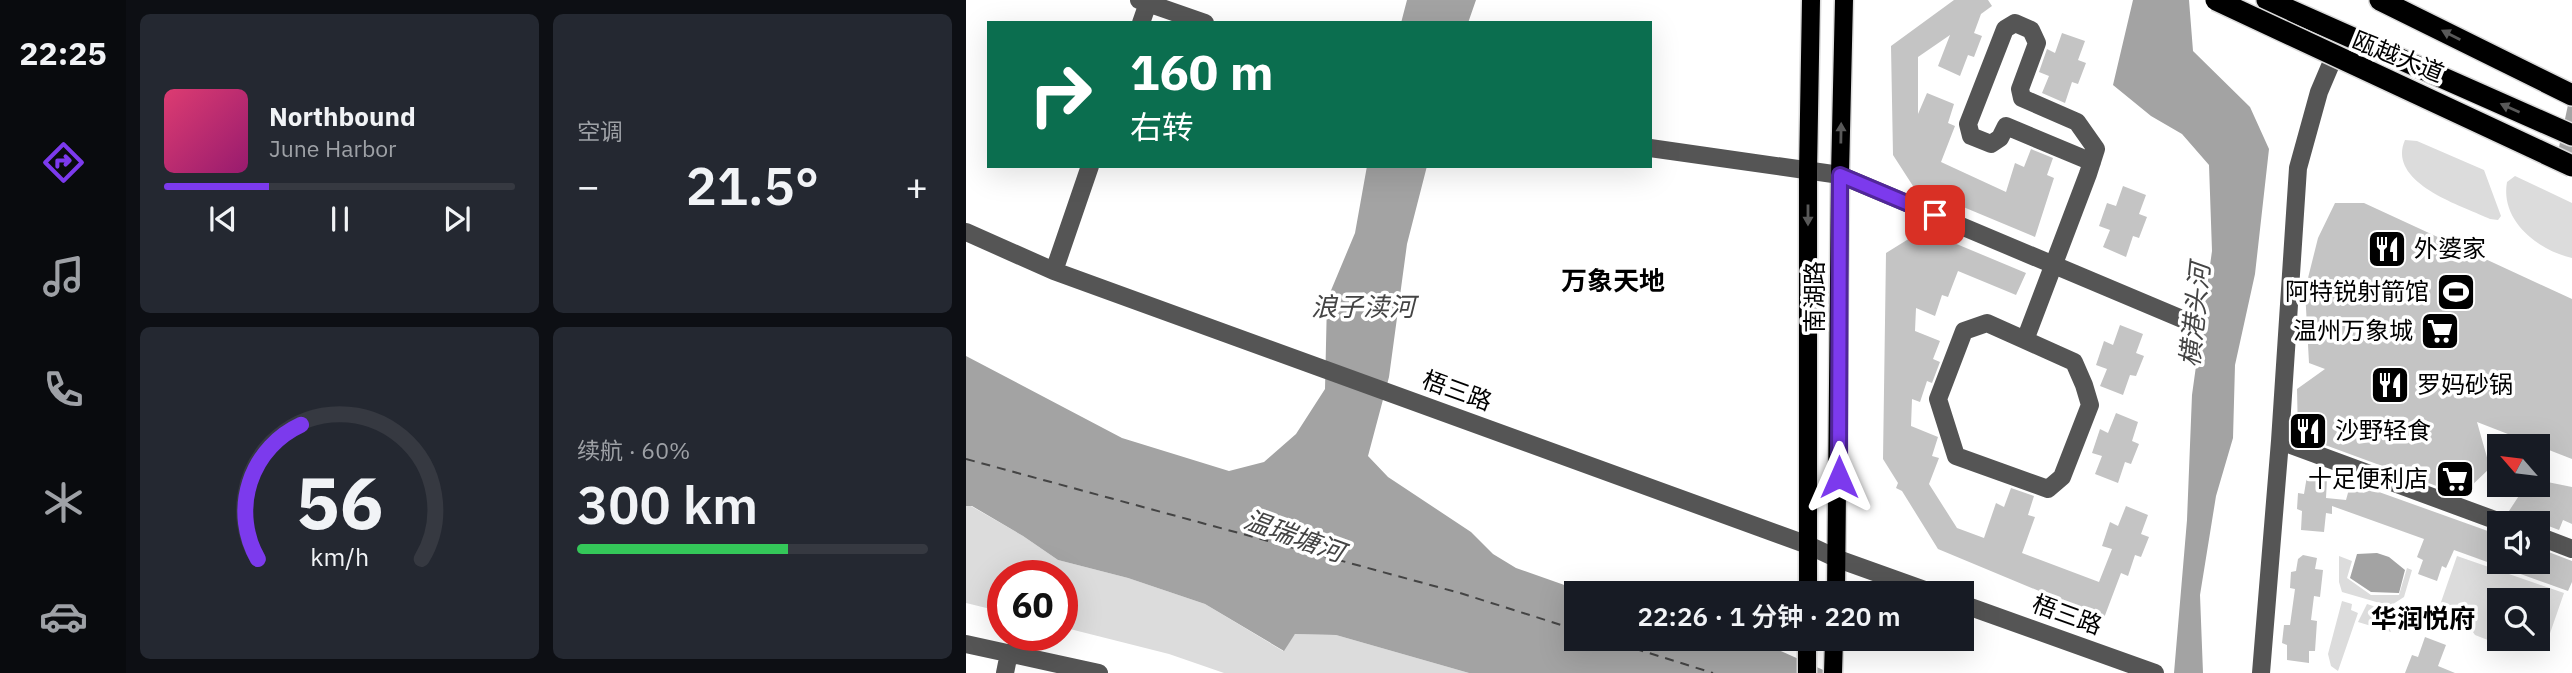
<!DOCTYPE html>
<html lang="zh">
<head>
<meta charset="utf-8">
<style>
	:root { --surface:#171b24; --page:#242831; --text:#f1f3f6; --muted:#9ea1a6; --line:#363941; --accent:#7c3aed }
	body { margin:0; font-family:"IBM Plex Sans","Noto Sans SC",sans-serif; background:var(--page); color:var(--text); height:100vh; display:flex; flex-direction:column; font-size:26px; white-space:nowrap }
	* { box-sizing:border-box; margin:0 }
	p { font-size:23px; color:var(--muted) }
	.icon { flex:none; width:38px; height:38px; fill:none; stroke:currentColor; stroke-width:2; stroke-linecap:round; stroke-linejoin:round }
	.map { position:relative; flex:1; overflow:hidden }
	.details { display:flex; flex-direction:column; gap:14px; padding:14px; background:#0d0f14; width:840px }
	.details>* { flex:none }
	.top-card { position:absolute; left:21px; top:21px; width:665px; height:147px; border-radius:0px; box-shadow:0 7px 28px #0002; background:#0b6e4f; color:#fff; overflow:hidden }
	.needle { width:46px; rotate:298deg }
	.buttons { position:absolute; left:1521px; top:434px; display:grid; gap:14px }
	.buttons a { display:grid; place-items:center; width:63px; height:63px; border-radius:0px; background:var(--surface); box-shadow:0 7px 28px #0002; font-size:35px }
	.speed { position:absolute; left:21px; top:560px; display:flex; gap:14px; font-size:35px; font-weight:700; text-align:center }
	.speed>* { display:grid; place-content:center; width:91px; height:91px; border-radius:50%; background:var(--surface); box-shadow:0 7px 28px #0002; line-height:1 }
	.speed .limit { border:10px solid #d22; background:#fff; color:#111 }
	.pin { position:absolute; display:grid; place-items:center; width:60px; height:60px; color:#fff; margin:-30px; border-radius:14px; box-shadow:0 4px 10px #0006 }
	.me { position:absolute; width:77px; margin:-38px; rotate:0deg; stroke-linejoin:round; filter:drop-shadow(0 0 5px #0008) }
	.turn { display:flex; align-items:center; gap:24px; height:147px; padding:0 28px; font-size:32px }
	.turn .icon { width:91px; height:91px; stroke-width:2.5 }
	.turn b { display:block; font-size:49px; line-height:60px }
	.big { font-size:52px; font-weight:600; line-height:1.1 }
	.details .tile { flex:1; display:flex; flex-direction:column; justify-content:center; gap:10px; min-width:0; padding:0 24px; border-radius:10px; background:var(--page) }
	.details .dial { align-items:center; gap:0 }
	.dial svg { height:182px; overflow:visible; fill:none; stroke:var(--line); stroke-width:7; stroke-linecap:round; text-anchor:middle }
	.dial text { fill:var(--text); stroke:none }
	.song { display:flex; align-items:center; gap:21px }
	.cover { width:84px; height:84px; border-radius:10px; background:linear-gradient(135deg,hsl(340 70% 55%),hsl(320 70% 35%)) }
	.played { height:7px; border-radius:4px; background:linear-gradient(90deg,var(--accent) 30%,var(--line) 30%) }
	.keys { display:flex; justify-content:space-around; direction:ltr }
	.heat { display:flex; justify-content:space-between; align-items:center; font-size:38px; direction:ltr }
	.charge { height:10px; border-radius:5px; background:linear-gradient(90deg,#34c759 60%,var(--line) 0) }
	.details .tiles { flex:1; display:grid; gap:14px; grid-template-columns:repeat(2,1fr) }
	.trip { position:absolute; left:598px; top:581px; width:410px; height:70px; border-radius:0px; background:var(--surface); box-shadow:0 7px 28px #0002; font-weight:600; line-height:70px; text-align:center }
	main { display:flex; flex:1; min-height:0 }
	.tab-bar { display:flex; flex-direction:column; width:126px; justify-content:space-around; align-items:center; background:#090b0e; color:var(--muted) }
	.tab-bar .icon { width:49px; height:49px }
	.tab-bar .current { color:var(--accent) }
	.tab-bar b { font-size:32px; color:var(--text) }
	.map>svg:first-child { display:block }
	.green { fill:#dcdcdc; fill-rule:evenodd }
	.water { fill:#a3a3a3 }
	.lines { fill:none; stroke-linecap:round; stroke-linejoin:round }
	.ferry { stroke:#444; stroke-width:2; stroke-dasharray:9 7; stroke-linecap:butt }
	.building { fill:#c4c4c4 }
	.major-casing { stroke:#dbdbdb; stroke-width:21 }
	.highway-casing { stroke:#dbdbdb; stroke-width:24 }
	.minor { stroke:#555; stroke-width:18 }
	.major { stroke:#000; stroke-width:18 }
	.highway { stroke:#000; stroke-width:21 }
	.highway-bridge-casing { stroke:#dbdbdb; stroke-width:24; stroke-linecap:butt }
	.highway-bridge { stroke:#000; stroke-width:21 }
	.oneway { fill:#595959 }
	.route-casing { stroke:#51269a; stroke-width:18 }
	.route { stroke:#7c3aed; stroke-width:12 }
	.labels { text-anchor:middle; stroke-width:7; stroke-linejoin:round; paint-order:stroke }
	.street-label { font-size:24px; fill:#000; stroke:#fff }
	.poi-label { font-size:24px; fill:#000; stroke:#fff; text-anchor:start }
	.neighbourhood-label { font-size:26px; font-weight:bold; fill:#000; stroke:#fff }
	.water-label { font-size:26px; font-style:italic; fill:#444; stroke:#fff }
</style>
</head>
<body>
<main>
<nav class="tab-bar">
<b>22:25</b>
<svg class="icon current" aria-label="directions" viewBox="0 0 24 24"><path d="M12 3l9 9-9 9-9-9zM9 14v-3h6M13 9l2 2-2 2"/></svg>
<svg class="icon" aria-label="music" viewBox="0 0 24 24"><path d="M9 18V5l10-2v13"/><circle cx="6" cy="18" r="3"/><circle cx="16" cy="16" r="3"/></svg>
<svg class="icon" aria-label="phone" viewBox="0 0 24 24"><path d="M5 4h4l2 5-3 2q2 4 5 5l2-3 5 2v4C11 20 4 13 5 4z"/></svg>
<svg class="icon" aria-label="climate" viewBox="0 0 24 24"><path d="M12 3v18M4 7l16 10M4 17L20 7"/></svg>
<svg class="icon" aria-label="car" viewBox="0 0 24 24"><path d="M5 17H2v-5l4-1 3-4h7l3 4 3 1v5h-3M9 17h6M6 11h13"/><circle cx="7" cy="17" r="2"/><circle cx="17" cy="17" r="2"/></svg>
</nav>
<section class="details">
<div class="tiles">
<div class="tile">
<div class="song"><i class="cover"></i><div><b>Northbound</b><p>June Harbor</p></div></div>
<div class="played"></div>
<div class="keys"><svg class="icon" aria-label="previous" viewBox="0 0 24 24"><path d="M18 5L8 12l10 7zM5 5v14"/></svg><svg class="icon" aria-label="pause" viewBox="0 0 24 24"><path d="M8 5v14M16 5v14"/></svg><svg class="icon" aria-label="next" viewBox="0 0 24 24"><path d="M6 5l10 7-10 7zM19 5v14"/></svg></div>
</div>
<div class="tile"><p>空调</p>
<div class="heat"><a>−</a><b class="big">21.5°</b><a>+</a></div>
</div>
<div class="tile dial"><svg viewBox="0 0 100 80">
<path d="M14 69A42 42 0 1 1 86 69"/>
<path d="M14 69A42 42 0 0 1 33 10" stroke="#7c3aed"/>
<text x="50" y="56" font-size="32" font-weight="700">56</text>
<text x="50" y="72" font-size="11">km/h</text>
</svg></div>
<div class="tile"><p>续航 · 60%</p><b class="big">300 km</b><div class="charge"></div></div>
</div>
</section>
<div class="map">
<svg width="1606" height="673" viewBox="0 0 1606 673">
	<rect width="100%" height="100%" fill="#fff"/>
	<path class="green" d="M1439,140L1451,141L1518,170L1535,216L1532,220L1524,219C1496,206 1420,183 1439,140Z
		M1549,176L1606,203V258C1572,250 1534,221 1541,182Z
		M0,506H5L57,536L92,560L162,578L239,604L317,651L329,634L370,635L503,673H258L203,654L96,627V576H37V612L0,603Z
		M1373,556L1386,561L1381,578L1405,595H1433L1441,568L1446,570L1438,597L1424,606L1376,592L1373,582Z
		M1491,556L1598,593L1582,639L1550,651L1509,635L1494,613L1474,605ZM1572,600V639H1533V600Z
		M1376,601L1386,604L1385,610L1392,613L1372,671L1365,666L1362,654Z
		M1401,604L1413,608L1411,617L1420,620L1425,632L1392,622Z"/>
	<path class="water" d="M441,0H510L502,23H435Z
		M1167,0H1223L1227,51L1284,107L1303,149L1289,274L1269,365L1267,438L1250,496L1234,595L1237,673H1208L1221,520L1226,395L1246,251L1243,165L1216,134L1185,116L1147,85Z
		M1606,86V174L1589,166Z
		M401,166H461L441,244L423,377L402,456L422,477L505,532L527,554L550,568L621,593H611V639H788L864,673H503L370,635L329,634L318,651L239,604L162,578L92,560L57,536L6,506H0V356L156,438L263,471L298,462L330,434L359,389L361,300L389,233Z
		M1411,553L1423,557L1439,570L1433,593L1405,592L1384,578L1391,554Z"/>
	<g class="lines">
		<path class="ferry" d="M0,459L494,593L611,630
			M638,639L747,673"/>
	</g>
	<path class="building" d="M988,0H1022L1026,6L1015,14L1008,33L1016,36L1008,57L1002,55L994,76L972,66L984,35L952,57V114L961,93L988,104L982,123L989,126L975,162L1040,192L1049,163L1058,167L1065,149L1087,158L1081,175L1088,178L1069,237L947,186L927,155L925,46Z
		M1096,33L1119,41L1112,60L1120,63L1112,84L1106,82L1099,103L1076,93L1083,76L1073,72L1081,49L1089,53Z
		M1157,186L1180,195L1173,214L1181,217L1173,238L1167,236L1160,257L1137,247L1144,230L1133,226L1141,203L1150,206Z
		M1369,203H1398L1606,299V459L1511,422L1524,468L1502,489L1477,485L1476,488L1332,435L1331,389L1359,369L1343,363L1339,290L1352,238Z
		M957,230L1060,273L1050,295L992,271L982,297L976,295L969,316L950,308L949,331L974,341L967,359L974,362L966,383L961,381L954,402L946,399L945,426L972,437L966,456L973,458L963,484L991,528L1018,538L1030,503L1038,507L1045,488L1068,496L1062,515L1069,517L1056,553L1133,582L1146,549L1136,546L1144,522L1152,526L1160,506L1182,515L1175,534L1183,537L1175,557L1169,555L1162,576L1155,573L1138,618L972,549L936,491L930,488L932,483L917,459L920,253Z
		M1154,325L1177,334L1170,353L1178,356L1170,376L1164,375L1157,395L1134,386L1141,369L1130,365L1138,341L1147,345Z
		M1150,413L1172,422L1166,441L1173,444L1165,464L1159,462L1152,483L1129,474L1136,456L1126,453L1134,429L1142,433Z
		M1341,476L1361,479L1360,498L1380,500L1385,482L1533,535V562H1572V548L1606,561V582L1602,591L1488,550L1480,568L1476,566L1471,581L1452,574L1457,560L1451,557L1458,539L1366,506V514L1360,513L1358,532L1335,530L1336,511L1331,509L1332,493L1338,494Z
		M1572,480L1606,487V524L1597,520L1593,530L1543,511L1560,485H1572Z
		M1337,555L1351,558L1349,569L1357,570L1354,597L1348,596L1345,620L1351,621L1349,651H1343V663L1321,660V645L1316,643L1318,625H1324L1329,589L1324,588L1325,572L1330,571L1332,559Z
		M1459,637L1480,645L1472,666L1489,673H1439L1446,655L1452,657Z"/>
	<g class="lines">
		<g class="major-casing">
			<path id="major" d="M842,593V171L845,0
				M870,593L874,175L878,0
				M841,673V639
				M867,673L868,639"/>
		</g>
		<g class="highway-casing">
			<path id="highway" d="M1301,0L1606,135
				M1414,0L1606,95"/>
		</g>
		<path class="minor" d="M173,0L239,23
			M175,23L183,0
			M684,148L874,175L1228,324
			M0,232L88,271L842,545L872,559L967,593
			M88,271L124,166
			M1059,340L1108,362L1118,385L1124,405L1096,477L1082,489L990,456L972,399L998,331L1021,323L1059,340L1122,174L1130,149L1111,122L1056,98L1054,89L1071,43L1065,30L1049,23L1039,29L1002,124L1005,136L1025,144L1034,138L1040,126L1126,162
			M1314,441L1537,523
			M1572,536L1606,549
			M996,604L1189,673
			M0,644L133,673
			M39,673L43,653
			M1295,673L1314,441L1332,168L1353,92L1367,59"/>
		<use href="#major" class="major"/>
		<use href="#highway" class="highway"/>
		<g class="highway-bridge-casing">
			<path id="highway-bridge" d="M1250,0L1606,166"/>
		</g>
		<use href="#highway-bridge" class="highway-bridge"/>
	</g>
	<defs><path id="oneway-solid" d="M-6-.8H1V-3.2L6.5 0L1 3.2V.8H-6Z" transform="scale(1.75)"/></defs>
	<g class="oneway">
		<use href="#oneway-solid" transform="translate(1485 35) rotate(-153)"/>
		<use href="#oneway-solid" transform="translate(1544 108) rotate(-156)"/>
		<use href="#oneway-solid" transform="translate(875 133) rotate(-89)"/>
		<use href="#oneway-solid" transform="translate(842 215) rotate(90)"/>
	</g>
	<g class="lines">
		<g class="route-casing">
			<path id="route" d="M873,477L874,175L969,215"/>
		</g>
		<use href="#route" class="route"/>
	</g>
	<defs>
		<g id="restaurant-square" transform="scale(2.0125)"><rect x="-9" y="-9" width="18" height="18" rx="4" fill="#000" stroke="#fff"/><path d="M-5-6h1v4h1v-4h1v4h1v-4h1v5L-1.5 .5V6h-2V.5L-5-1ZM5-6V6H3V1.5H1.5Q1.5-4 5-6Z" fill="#fff"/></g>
		<g id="stadium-square" transform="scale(2.0125)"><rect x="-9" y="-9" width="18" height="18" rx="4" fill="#000" stroke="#fff"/><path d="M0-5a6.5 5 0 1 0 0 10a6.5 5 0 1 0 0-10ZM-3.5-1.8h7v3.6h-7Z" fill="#fff"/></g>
		<g id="supermarket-square" transform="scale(2.0125)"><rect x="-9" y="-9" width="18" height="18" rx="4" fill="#000" stroke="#fff"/><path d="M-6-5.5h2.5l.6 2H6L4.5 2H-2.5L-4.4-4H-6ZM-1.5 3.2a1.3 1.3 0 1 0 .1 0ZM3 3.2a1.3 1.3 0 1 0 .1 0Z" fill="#fff"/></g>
	</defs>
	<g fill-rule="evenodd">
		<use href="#restaurant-square" x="1421" y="249"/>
		<use href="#stadium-square" x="1490" y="292"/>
		<use href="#supermarket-square" x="1474" y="331"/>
		<use href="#restaurant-square" x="1424" y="385"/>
		<use href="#restaurant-square" x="1342" y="431"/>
		<use href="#supermarket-square" x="1489" y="479"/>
	</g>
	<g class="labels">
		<g class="street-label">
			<text transform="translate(1432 57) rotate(22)" y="8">瓯越大道</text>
			<text transform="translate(849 297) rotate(-90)" y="8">南湖路</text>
			<text transform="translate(491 391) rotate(20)" y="8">梧三路</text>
			<text transform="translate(1101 615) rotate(20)" y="8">梧三路</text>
		</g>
		<g class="poi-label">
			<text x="1448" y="257">外婆家</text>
			<text x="1463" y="300" text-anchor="end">阿特锐射箭馆</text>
			<text x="1447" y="339" text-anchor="end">温州万象城</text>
			<text x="1451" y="393">罗妈砂锅</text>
			<text x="1369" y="439">沙野轻食</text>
			<text x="1462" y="487" text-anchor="end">十足便利店</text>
		</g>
		<g class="neighbourhood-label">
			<text x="647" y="290">万象天地</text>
			<text x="1457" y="628">华润悦府</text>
		</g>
		<g class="water-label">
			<text x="397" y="316">浪子渎河</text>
			<text transform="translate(1229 315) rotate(-84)" y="9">横港头河</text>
			<text transform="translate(328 536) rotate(20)" y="9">温瑞塘河</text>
		</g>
	</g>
</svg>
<div class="buttons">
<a><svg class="needle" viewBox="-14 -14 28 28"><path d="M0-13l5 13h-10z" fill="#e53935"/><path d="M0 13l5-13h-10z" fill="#9ea1a6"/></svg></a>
<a><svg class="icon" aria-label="sound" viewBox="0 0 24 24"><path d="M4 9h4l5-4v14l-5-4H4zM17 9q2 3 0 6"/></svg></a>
<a><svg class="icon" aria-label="search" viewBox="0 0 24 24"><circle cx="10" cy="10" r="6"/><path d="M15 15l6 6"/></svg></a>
</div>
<div class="speed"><div class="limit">60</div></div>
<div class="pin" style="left:969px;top:215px;background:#d93025"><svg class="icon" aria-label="arrive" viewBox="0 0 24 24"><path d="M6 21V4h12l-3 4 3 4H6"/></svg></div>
<svg class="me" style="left:873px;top:477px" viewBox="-20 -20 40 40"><path d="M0-17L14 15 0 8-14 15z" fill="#7c3aed" stroke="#fff" stroke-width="4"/></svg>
<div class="trip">22:26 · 1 分钟 · 220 m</div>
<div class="top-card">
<div class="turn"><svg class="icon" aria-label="right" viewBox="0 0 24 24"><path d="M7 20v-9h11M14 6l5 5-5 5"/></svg><div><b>160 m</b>右转</div></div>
</div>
</div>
</main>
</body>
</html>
